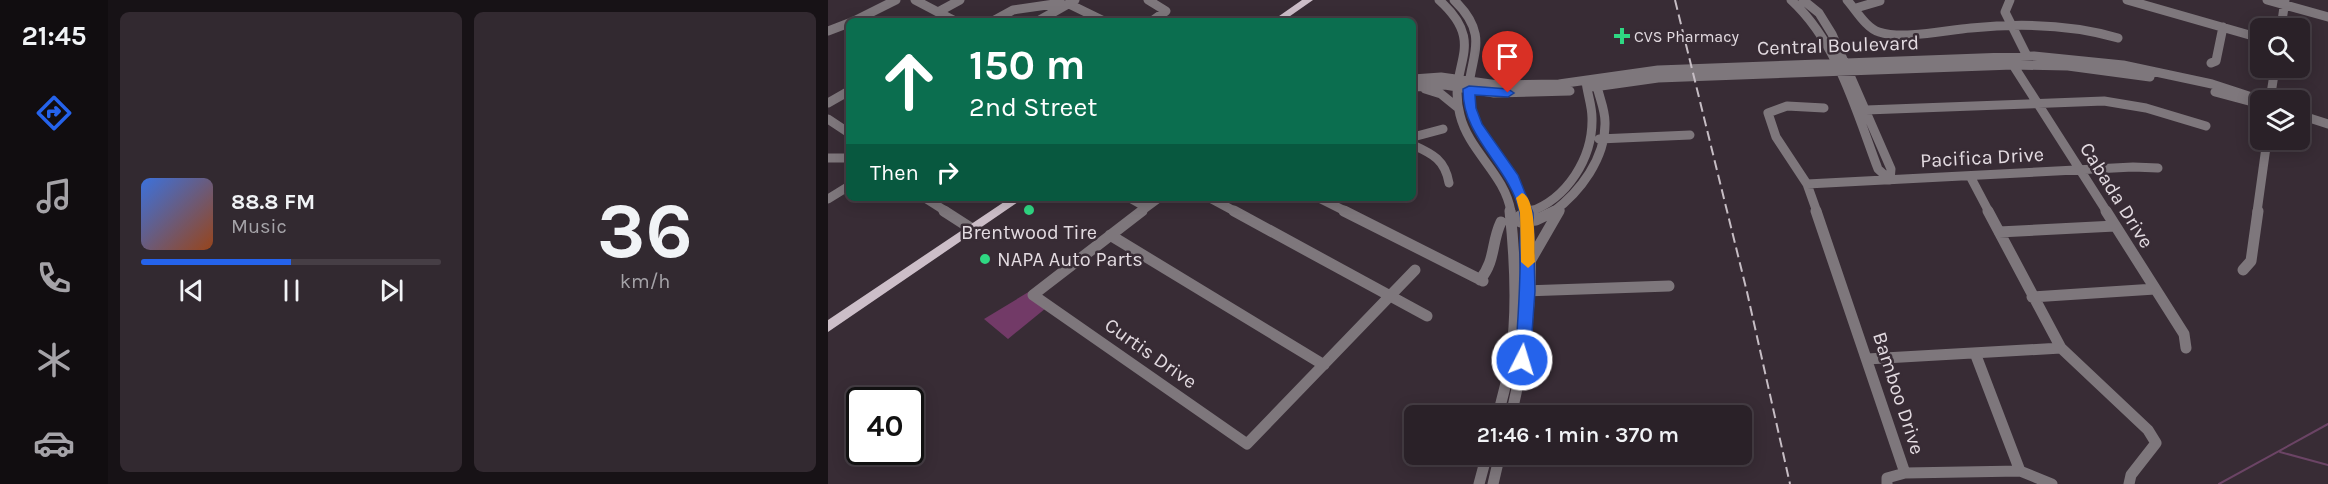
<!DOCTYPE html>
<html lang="en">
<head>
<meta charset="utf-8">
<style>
	:root { --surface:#2a2128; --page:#322930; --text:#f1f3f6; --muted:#a5a3a8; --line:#463e45; --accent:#2563eb }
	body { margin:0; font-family:Karla,sans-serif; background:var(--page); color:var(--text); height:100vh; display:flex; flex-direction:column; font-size:22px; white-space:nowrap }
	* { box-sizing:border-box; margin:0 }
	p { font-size:20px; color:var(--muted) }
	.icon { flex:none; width:33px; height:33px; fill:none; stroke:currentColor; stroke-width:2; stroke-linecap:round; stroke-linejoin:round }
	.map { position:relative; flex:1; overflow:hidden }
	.sheet { display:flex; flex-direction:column; gap:12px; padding:12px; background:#171216; width:720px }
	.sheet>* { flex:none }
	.top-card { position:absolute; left:18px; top:18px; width:570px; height:183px; border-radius:9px; box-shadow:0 3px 15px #0003,0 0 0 2px var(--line); background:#0b6e4f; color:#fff; overflow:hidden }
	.buttons { position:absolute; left:1422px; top:18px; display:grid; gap:12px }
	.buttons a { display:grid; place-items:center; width:60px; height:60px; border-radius:9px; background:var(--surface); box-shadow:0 3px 15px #0003,0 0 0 2px var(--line); font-size:30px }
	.speed { position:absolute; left:18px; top:387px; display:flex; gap:12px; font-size:30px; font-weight:700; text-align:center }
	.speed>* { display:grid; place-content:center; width:78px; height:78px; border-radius:50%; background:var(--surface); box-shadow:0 3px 15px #0003,0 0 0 2px var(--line); line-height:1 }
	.speed .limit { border:3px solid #111; border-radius:9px; background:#fff; color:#111 }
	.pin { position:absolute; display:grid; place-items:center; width:51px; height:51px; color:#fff; margin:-62px -26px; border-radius:50% 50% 50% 0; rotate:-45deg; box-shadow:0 0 6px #0007 }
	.pin .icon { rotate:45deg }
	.me { position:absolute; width:66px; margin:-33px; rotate:5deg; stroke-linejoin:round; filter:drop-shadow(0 0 4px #0008) }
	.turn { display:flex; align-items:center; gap:21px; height:126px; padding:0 24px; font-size:27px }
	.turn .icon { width:78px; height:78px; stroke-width:2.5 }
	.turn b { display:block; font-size:42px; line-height:51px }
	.then { display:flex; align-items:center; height:57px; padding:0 24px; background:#0003; gap:12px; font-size:22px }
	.sheet .widget { flex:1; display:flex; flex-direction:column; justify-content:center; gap:9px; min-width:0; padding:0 21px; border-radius:9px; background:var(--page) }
	.sheet .dial { align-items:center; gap:0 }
	.dial b { font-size:78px; line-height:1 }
	.song { display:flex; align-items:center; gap:18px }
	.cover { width:72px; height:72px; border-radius:9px; background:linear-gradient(135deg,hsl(220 70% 55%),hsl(20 70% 35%)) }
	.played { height:6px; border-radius:3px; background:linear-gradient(90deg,var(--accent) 50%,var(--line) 50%) }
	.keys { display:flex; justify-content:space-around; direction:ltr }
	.sheet .tiles { flex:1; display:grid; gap:12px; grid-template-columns:repeat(2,1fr) }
	.trip { position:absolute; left:576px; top:405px; width:348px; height:60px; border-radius:9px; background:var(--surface); box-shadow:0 3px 15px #0003,0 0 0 2px var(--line); font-weight:600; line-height:60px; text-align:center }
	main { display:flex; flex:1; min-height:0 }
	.menu { display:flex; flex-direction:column; width:108px; justify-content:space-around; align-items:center; background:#110d10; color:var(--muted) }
	.menu .icon { width:42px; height:42px }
	.menu .selected { color:var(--accent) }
	.menu b { font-size:27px; color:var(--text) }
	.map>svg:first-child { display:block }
	.green { fill:#723a67 }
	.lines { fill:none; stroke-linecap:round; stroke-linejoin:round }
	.stream { stroke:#6b4465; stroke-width:2 }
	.minor-far1 { stroke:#7e777c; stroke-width:9 }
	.minor { stroke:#7e777c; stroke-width:11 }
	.major { fill:#ccbec8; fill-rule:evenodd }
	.rail { stroke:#c6bdc4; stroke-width:2; stroke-dasharray:10 5; stroke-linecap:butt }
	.route { fill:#2563eb; stroke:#184099; stroke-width:1.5 }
	.slow { fill:#f59e0b }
	.poi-dot { fill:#2fd883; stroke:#382c35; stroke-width:2 }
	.labels { text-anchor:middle; stroke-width:5; stroke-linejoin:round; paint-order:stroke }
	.far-poi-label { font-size:16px; fill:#e3dbe1; stroke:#382c35; text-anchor:start }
	.street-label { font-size:20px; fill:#e3dbe1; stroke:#382c35 }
	.poi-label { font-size:20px; fill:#e3dbe1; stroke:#382c35 }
</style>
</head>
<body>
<main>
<nav class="menu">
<b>21:45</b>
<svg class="icon selected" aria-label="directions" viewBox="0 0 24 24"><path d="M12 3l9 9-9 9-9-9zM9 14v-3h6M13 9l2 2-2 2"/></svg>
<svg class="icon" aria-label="music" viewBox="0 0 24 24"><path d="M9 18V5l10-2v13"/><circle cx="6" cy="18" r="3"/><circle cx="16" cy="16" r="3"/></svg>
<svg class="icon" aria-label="phone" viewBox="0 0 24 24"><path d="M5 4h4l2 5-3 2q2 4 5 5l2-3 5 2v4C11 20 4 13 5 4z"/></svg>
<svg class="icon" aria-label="climate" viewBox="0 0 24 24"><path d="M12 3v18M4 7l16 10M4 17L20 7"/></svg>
<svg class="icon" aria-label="car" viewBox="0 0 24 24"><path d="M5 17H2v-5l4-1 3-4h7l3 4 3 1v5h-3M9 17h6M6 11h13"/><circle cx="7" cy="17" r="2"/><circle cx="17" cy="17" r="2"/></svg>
</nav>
<section class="sheet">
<div class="tiles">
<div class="widget">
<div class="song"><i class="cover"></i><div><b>88.8 FM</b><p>Music</p></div></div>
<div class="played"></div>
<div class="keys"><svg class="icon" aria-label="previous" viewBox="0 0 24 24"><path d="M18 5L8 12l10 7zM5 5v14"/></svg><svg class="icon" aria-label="pause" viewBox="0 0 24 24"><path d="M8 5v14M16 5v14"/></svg><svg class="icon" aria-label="next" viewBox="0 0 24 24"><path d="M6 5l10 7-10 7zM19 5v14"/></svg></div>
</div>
<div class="widget dial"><b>36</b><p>km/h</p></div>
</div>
</section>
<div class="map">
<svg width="1500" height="484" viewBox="0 0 1500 484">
	<rect width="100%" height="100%" fill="#382c35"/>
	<path class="green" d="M217,282L211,287L218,308L180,339L156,319Z"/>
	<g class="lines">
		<path class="stream" d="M1452,452L1500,465
			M1391,484L1500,424"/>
		<path class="minor-far1" d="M87,0L127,21
			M320,0L338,11L324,21
			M611,0C662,46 618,64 632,115C641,152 677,174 683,212
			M626,0C669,42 634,61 642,107C648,137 672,157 687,182C692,192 695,202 697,212
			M963,0C1010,43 1028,111 1050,169L1062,180
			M975,0L991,13L1004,34L1063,169L1062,180
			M1019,0C1028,10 1038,28 1051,32C1076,40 1118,30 1143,28C1193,23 1242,24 1290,38
			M1182,0L1177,12L1199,56
			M1299,0L1432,38
			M1439,0L1500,17
			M241,4L276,21
			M1028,8L1052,1
			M110,12L132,0
			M26,21L68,0
			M165,21L185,10L226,4L232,0
			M210,21L247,0
			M1453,28L1457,0
			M0,31L21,23
			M1383,63L1388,61L1395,27
			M1185,65L1279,212
			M585,79L613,77L670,85L731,84L830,70L1206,56L1295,65L1384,84L1433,100
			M585,87L617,85L666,93L742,91
			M766,87L830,78L1185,65L1240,66L1322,77
			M597,89L613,94L629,107
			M1387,92L1432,104
			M1442,100L1447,68
			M0,103L21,91
			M1038,110L1276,101L1318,108L1378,126
			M1472,115L1500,124
			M0,119L21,133
			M585,137L615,129
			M771,139L862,135
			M585,145C605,154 617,160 621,183
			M0,158H21
			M1142,176L1161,212
			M979,184L1305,167L1330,168
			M97,198L119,212
			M302,198L318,207
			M382,198L408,212
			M491,198L519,212
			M0,199L21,186
			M312,212L331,198
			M701,212C739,199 765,158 764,118C764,105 759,93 758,81
			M725,212C752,192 778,158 777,122C777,108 770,95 768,81
			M730,212L732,210
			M989,212L979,184L948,137L940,113L959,106L996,108
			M1429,212L1439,140"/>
		<path class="minor" d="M116,211L144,229
			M314,211L205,295L419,444L587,270
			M406,211L599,316
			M516,211L655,281
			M988,211L1077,473L1192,471L1224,484
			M1160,211L1233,348L1320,430L1328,443L1303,475L1301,484
			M1278,211L1356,334L1358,348
			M692,216L705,211
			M692,222L708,220L727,211
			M1171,232L1287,226
			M282,235L496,365
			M701,263L731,211
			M1415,270L1423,261L1430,211
			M652,280C668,260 663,243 673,222
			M695,291L841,286
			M1204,297L1327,289
			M1147,353L1192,471
			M1039,359L1233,348
			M670,416C674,396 681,377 683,356C690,309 687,258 682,211
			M683,416C697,356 710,271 697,211
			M651,484L659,454
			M665,484L672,454
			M1059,484V478L1077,473"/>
		<path class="major" d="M474,0H485L455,21H444Z
			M182,198H196L0,332V320Z"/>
		<path class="rail" d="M847,0L919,292L962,484"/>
	</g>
	<path class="route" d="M641,86L680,89L686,93L680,97L647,95L648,108L654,124L690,175L705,213L707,291L702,360L700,364L694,366L689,364L687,360C690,321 693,284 692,245C692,235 694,223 692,213C682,167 634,138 635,89Z"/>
	<path class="slow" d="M694,193C709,198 706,248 707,262L700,268L693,262L692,213L688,198Z"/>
	<g class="poi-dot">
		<path d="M791 27h6v6h6v6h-6v6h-6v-6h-6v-6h6z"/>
		<circle cx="201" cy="210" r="6"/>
		<circle cx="157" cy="259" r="6"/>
	</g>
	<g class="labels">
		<g class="far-poi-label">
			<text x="806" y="42">CVS Pharmacy</text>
		</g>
		<g class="street-label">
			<text transform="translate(1010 45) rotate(-2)" y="7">Central Boulevard</text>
			<text transform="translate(1154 157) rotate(-3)" y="7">Pacifica Drive</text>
			<text transform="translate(1289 195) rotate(58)" y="7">Cabada Drive</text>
			<text transform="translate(323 353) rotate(35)" y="7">Curtis Drive</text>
			<text transform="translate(1071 393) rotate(72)" y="7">Bamboo Drive</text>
		</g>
		<g class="poi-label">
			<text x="201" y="239">Brentwood Tire</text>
			<text x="169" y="266" text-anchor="start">NAPA Auto Parts</text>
		</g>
	</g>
</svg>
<div class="buttons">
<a><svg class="icon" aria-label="search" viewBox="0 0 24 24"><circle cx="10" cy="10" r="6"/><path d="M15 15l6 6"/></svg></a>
<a><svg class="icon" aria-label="layers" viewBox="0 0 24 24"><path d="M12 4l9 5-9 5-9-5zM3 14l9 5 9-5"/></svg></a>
</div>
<div class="speed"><div class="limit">40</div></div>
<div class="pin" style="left:680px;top:93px;background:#d93025"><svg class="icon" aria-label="arrive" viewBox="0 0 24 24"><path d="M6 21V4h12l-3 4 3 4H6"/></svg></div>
<svg class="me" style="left:694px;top:360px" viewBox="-20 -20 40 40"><circle r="17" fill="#2563eb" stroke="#fff" stroke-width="3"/><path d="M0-11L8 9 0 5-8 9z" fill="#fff"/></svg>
<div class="trip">21:46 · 1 min · 370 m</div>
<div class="top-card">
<div class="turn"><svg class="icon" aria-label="ahead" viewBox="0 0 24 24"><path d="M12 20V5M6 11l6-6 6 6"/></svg><div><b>150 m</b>2nd Street</div></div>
<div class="then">Then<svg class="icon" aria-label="right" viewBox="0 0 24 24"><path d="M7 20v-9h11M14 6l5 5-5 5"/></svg></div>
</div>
</div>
</main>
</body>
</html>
